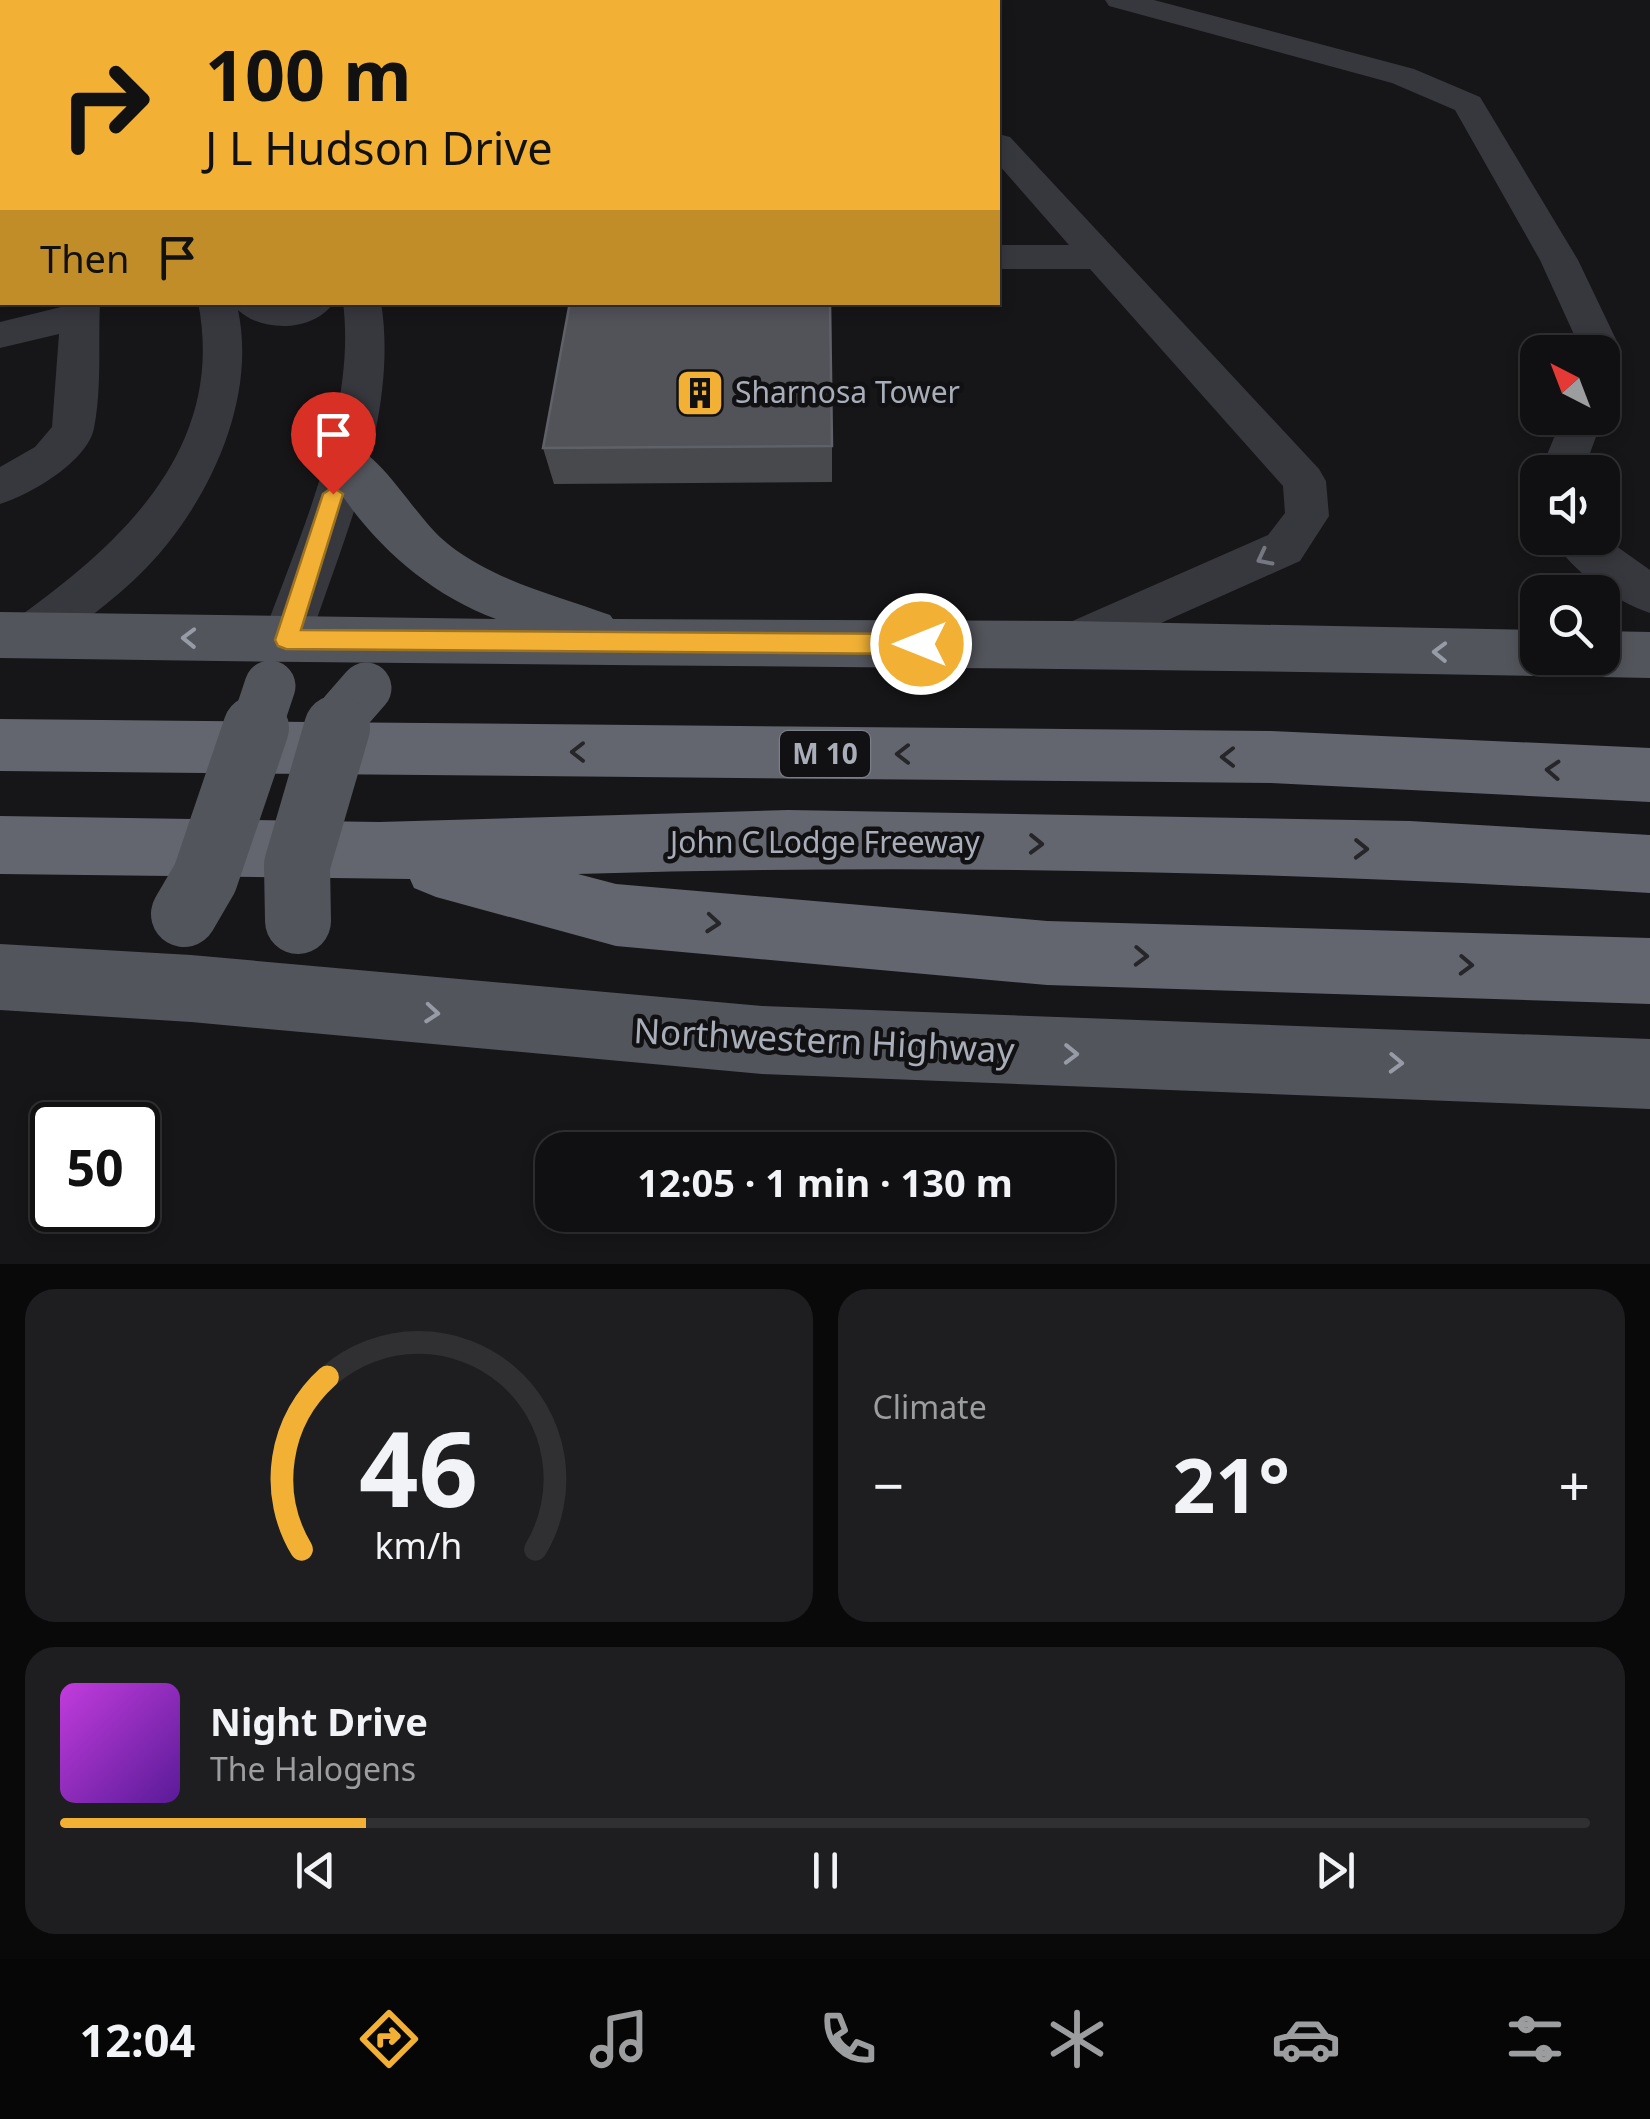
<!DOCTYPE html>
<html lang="en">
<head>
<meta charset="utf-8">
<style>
	:root { --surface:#101012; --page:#1e1e20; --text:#f1f3f6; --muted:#9c9d9f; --line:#303032; --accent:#f2b134 }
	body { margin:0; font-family:"Noto Sans",sans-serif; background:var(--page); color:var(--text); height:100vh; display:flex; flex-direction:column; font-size:38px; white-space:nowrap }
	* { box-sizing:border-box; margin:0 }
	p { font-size:32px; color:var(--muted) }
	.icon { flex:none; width:55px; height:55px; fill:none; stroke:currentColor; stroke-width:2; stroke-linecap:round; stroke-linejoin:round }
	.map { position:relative; height:1264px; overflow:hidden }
	.side { display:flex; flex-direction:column; gap:25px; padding:25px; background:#09090a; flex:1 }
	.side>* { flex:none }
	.top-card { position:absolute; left:0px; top:0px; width:1000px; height:305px; box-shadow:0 5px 15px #0003,0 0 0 2px var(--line); background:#f2b134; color:#111; overflow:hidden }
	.needle { width:65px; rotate:318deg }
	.controls { position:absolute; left:1520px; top:335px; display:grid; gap:20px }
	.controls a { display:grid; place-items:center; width:100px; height:100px; border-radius:20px; background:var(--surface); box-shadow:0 5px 15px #0003,0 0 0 2px var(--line); font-size:50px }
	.speed { position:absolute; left:30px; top:1102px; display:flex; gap:20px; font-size:50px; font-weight:700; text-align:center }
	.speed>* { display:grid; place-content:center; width:130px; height:130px; border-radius:50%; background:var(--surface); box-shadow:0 5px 15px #0003,0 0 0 2px var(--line); line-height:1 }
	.speed .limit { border:5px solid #111; border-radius:15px; background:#fff; color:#111 }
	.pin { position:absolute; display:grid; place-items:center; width:85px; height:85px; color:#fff; margin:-102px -42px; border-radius:50% 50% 50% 0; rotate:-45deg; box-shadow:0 0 10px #0007 }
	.pin .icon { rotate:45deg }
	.me { position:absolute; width:110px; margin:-55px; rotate:270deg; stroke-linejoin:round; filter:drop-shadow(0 0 8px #0008) }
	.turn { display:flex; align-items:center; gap:35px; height:210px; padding:0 40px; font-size:45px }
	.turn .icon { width:130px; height:130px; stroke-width:2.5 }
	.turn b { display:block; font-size:70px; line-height:85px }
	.then { display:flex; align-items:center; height:95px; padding:0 40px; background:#0003; gap:20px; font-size:38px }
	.big { font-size:75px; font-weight:700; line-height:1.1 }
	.side .tile { flex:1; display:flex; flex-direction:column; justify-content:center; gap:15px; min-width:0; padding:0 35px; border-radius:30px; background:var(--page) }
	.side .dial { align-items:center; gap:0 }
	.dial svg { height:260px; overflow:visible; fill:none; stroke:var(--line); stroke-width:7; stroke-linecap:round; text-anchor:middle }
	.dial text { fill:var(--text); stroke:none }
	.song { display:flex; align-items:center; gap:30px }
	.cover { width:120px; height:120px; border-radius:15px; background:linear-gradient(135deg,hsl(290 70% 55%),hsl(270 70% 35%)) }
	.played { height:10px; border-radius:5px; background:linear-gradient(90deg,var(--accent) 20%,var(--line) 20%) }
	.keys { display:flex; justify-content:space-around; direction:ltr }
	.heat { display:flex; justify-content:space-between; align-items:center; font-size:55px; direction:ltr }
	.side .tiles { flex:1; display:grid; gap:25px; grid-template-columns:1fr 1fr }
	.tile:last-child { grid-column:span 2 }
	.trip { position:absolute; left:535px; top:1132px; width:580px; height:100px; border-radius:30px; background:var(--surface); box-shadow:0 5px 15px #0003,0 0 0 2px var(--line); font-weight:700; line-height:100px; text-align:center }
	.dock { display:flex; height:160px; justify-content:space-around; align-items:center; background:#060607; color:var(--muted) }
	.dock .icon { width:70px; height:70px }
	.dock .current { color:var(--accent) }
	.dock b { font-size:45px; color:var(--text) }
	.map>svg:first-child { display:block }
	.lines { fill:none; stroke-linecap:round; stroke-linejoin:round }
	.minor { fill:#37383d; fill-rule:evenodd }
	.major { fill:#53555c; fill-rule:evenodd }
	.highway { fill:#63666e; fill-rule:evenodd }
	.major-bridge-far1 { stroke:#53555c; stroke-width:51 }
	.major-bridge { stroke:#53555c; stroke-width:66 }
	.wall { fill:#47494d }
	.shaded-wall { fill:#2f3033 }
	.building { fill:#525359; stroke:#5f6168; stroke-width:2.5 }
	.oneway { stroke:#757881 }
	.oneway2 { stroke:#979ba6 }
	.oneway3 { stroke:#26262a }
	.route { fill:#f2b134; stroke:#9d7322; stroke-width:2.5 }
	.labels { text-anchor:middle; stroke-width:9; stroke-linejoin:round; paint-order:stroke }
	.shield { fill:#111113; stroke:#7b7e86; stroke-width:2.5 }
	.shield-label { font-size:28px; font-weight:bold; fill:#a8adb8 }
	.poi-label { font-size:30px; fill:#a8adb8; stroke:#111113; text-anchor:start }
	.street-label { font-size:30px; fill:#a8adb8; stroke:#111113 }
	.near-street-label { font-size:35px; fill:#a8adb8; stroke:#111113 }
</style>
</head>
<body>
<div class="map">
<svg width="1650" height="1264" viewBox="0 0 1650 1264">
	<rect width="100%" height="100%" fill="#161618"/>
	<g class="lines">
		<path class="minor" d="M208,0H238L239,2H209Z
			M849,0H880L881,2H851Z
			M1105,0H1154L1414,69L1480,97L1578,260L1622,352L1616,362L1602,366V352H1582L1540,260L1455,110L1392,83L1109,6Z
			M998,134L1010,137L1319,469L1326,481L1329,516L1300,561L1069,664L1052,658L1045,644L1052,630L1268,535L1285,513L1283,486L1090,269H998V245H1069L998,164Z
			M0,245L2,246V271L0,270Z
			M62,302H100C98,343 102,388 94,428C88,461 30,495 0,504V467L35,447L52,427L59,334L0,348V322L61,307Z
			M198,302H334C315,332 262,333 238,310C256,395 214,490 159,554C127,591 86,620 47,649L30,655L13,649L6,635L13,621C120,545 227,449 198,302Z
			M343,302H381C399,414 345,534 310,639L303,653L286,659L269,653L262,639C299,537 357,412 343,302Z
			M1562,418H1603L1583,472H1540Z
			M1602,536L1650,570V613C1615,601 1570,571 1553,538Z"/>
		<path class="major" d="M345,442C384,454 413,516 448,544C494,581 556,595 610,615L613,619L1069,621L1538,630V658H1564L1558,670L1538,676C1025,666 513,666 0,658V612L496,619C419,590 360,532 320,460L328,447Z
			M1602,631L1650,632V678L1602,677L1582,671L1576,658H1602Z
			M0,944L191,955L762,1006L1650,1039V1109L762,1074L191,1022L0,1010Z"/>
		<path class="highway" d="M0,719L1271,731L1650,748V802L1271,783L0,771Z
			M788,810L1410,821L1650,835V893C1293,872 935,863 578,874L616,884L1047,921L1650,938V1004L1047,985L616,946L436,897L414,888L410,879L0,874V816L379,822Z"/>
		<path class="major-bridge-far1" d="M255,731L270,686
			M336,731L345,712L366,688"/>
		<path class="major-bridge" d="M184,914L205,878L256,728
			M298,921L297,865L337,728"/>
	</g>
	<path class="wall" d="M832,446V482L554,484L543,448Z"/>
	<path class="shaded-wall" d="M0,143L2,146V213L0,214Z"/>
	<path class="building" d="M570,302H830L832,446L543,448Z"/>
	<defs><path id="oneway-chevron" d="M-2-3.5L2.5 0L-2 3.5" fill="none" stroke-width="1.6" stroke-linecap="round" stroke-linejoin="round" transform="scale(2.5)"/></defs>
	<use class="oneway" href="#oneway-chevron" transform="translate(1264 558) rotate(153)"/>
	<g class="oneway2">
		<use href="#oneway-chevron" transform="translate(189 638) rotate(-179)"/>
		<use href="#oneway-chevron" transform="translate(1440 652) rotate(-179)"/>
		<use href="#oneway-chevron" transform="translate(432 1013) rotate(5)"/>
		<use href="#oneway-chevron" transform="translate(1071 1054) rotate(1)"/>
		<use href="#oneway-chevron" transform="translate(1396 1063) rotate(2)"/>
	</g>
	<g class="oneway3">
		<use href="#oneway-chevron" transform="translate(578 752) rotate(-180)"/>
		<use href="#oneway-chevron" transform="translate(903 754) rotate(-180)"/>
		<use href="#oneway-chevron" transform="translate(1228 757) rotate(-180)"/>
		<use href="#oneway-chevron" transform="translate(1553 770) rotate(-177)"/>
		<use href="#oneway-chevron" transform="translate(1036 844) rotate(1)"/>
		<use href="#oneway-chevron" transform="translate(1361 849) rotate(1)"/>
		<use href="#oneway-chevron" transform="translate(713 923) rotate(5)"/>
		<use href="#oneway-chevron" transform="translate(1141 956) rotate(2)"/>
		<use href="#oneway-chevron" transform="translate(1466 965) rotate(2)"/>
	</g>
	<path class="route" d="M333,487L343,494L301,630L921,634L929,637L933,644L929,651L921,654L286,649L278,646L275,640L323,494Z"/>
	<defs>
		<g id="building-square" transform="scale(2.5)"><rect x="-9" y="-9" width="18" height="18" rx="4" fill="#f2b134" stroke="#111113"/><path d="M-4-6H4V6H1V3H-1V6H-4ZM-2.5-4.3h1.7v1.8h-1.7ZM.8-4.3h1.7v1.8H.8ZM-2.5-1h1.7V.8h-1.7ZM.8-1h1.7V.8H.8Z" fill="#111"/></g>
	</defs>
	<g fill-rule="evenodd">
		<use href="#building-square" x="700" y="393"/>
	</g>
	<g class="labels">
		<rect class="shield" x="780" y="731" width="90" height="46" rx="8"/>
		<g class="shield-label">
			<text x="825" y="764">M 10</text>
		</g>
		<g class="poi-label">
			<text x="735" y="403">Sharnosa Tower</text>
		</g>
		<g class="street-label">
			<text x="825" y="853">John C Lodge Freeway</text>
		</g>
		<g class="near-street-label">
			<text transform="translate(824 1041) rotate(3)" y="12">Northwestern Highway</text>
		</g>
	</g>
</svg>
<div class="controls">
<a><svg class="needle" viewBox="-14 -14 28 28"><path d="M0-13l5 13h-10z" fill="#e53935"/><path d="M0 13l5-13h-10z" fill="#9c9d9f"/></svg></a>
<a><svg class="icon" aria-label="sound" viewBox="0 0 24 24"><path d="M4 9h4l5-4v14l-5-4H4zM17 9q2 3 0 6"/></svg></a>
<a><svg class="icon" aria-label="search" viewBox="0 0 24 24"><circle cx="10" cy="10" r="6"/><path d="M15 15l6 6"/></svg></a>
</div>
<div class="speed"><div class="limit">50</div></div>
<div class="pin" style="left:333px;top:494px;background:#d93025"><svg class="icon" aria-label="arrive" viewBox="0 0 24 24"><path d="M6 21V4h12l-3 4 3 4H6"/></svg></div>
<svg class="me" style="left:921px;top:644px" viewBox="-20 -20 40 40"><circle r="17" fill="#f2b134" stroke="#fff" stroke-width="3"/><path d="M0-11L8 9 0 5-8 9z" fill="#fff"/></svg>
<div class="trip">12:05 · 1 min · 130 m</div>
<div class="top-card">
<div class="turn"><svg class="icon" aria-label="right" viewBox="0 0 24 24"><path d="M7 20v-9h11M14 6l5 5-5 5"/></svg><div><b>100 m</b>J L Hudson Drive</div></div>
<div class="then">Then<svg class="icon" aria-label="arrive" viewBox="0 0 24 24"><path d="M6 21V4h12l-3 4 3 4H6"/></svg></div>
</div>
</div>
<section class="side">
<div class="tiles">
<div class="tile dial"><svg viewBox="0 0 100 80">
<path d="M14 69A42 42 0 1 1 86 69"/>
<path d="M14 69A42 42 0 0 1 22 16" stroke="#f2b134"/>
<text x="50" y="56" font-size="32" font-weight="700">46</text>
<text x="50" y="72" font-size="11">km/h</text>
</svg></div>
<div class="tile"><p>Climate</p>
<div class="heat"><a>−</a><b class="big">21°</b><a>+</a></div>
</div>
<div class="tile">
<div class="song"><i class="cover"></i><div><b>Night Drive</b><p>The Halogens</p></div></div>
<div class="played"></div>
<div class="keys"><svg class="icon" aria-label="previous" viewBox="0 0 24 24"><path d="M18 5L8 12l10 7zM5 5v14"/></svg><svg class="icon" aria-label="pause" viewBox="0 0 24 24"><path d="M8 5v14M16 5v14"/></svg><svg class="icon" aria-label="next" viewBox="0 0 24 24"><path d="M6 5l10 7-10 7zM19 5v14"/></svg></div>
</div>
</div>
</section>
<nav class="dock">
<b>12:04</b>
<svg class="icon current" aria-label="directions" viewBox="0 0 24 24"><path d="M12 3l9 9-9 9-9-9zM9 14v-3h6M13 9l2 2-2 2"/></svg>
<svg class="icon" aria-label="music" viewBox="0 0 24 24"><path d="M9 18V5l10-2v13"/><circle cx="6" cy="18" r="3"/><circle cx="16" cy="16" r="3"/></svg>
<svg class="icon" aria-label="phone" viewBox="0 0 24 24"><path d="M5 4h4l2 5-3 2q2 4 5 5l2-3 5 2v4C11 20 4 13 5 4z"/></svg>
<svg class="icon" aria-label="climate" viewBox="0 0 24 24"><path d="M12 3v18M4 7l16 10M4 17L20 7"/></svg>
<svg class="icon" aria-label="car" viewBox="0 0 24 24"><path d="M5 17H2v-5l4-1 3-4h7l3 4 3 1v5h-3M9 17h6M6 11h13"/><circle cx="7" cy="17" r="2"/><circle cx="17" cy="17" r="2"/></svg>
<svg class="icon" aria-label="filters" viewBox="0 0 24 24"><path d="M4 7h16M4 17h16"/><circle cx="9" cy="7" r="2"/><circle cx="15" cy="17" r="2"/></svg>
</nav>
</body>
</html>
